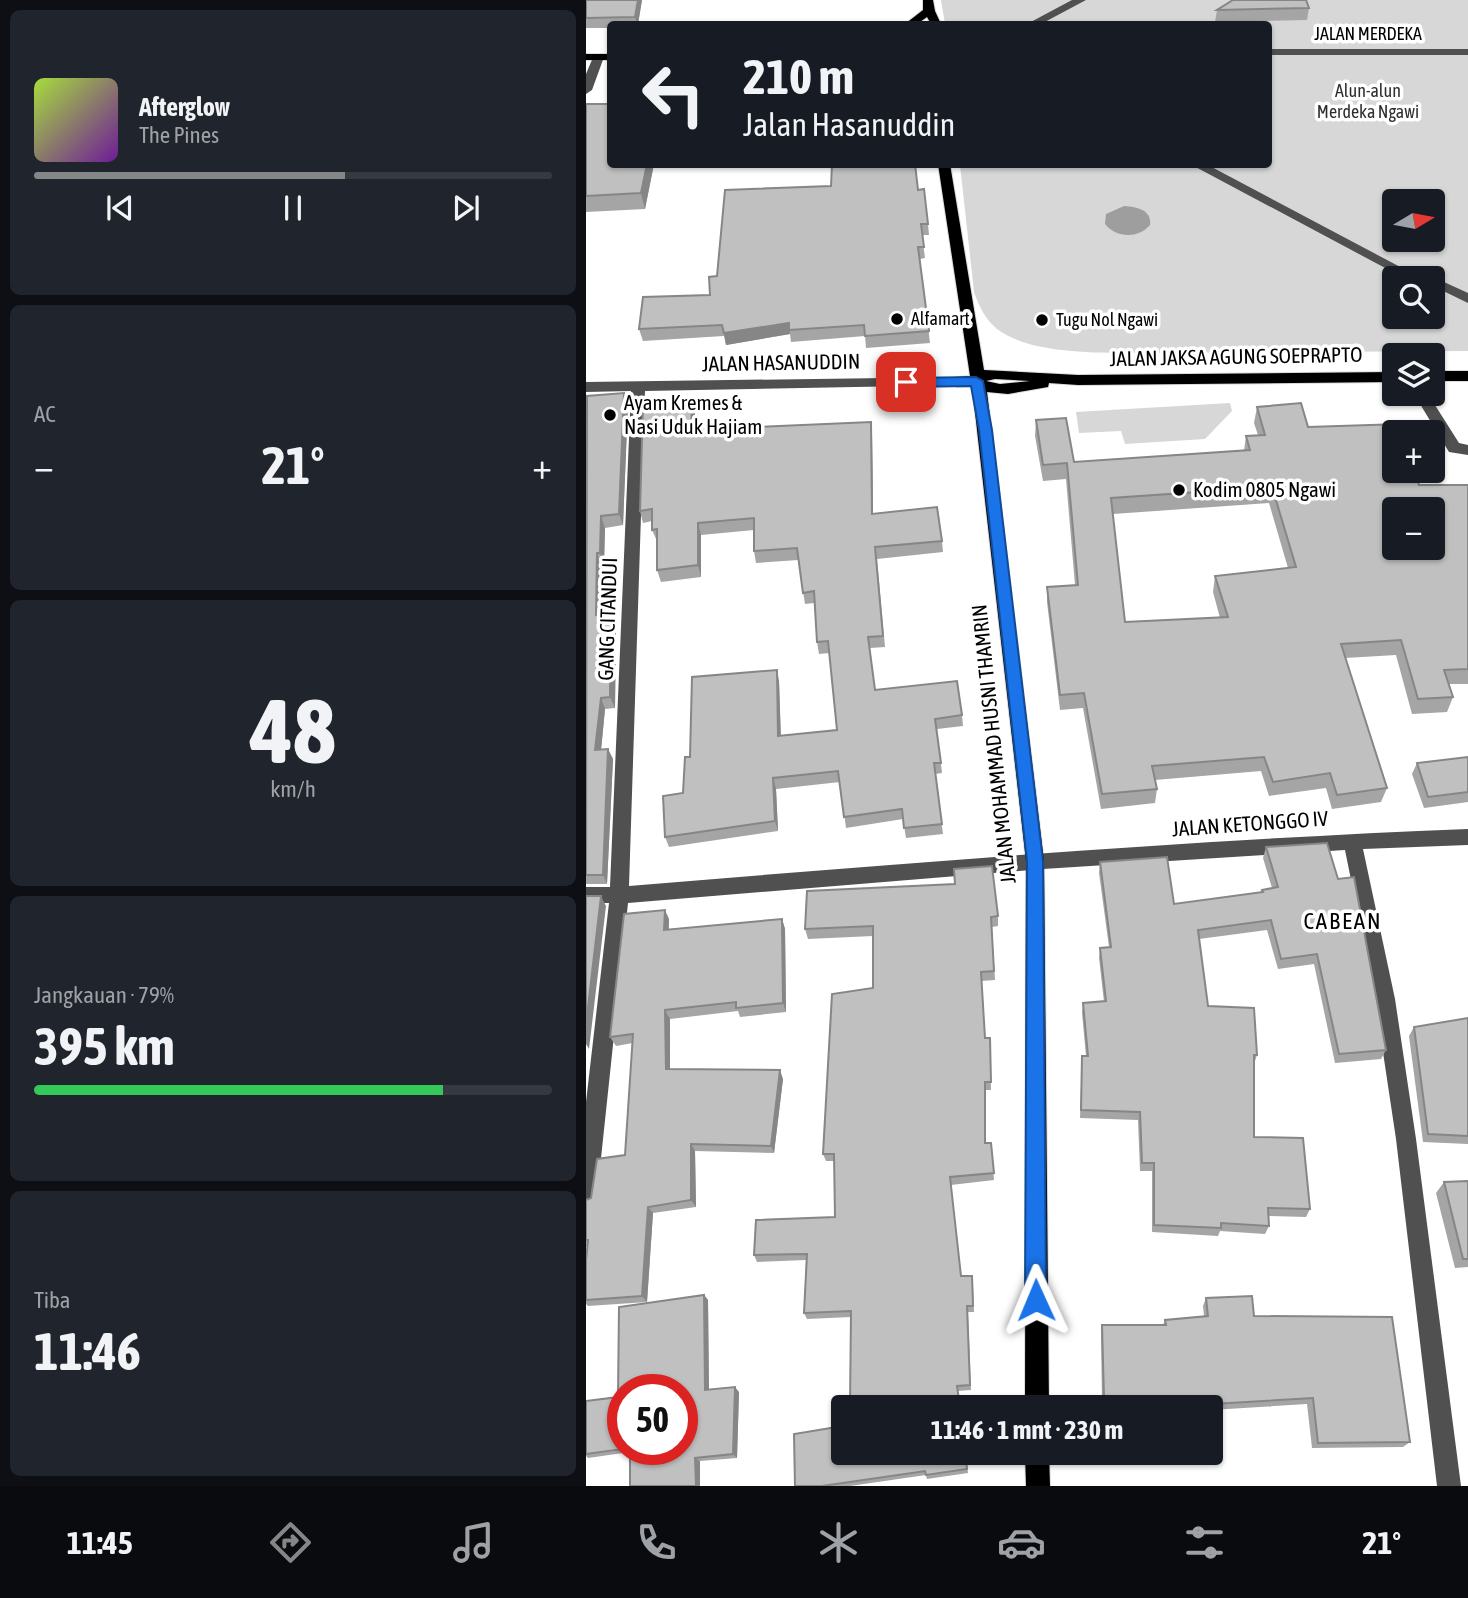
<!DOCTYPE html>
<html lang="id">
<head>
<meta charset="utf-8">
<style>
	:root { --surface:#171b24; --page:#20242c; --text:#f1f3f6; --muted:#9ea1a6; --line:#363941; --accent:#858687 }
	body { margin:0; font-family:"Asap Condensed",sans-serif; background:var(--page); color:var(--text); height:100vh; display:flex; flex-direction:column; font-size:26px; white-space:nowrap }
	* { box-sizing:border-box; margin:0 }
	p { font-size:23px; color:var(--muted) }
	.icon { flex:none; width:38px; height:38px; fill:none; stroke:currentColor; stroke-width:2; stroke-linecap:round; stroke-linejoin:round }
	.map { position:relative; flex:1; overflow:hidden }
	.drawer { display:flex; flex-direction:column; gap:10px; padding:10px; background:#0d0f14; width:586px }
	.drawer>* { flex:none }
	.banner { position:absolute; left:21px; top:21px; width:665px; height:147px; border-radius:7px; box-shadow:0 2px 5px #0004; background:#171b24; color:var(--text); overflow:hidden }
	.needle { width:46px; rotate:80deg }
	.buttons { position:absolute; left:796px; top:189px; display:grid; gap:14px }
	.buttons a { display:grid; place-items:center; width:63px; height:63px; border-radius:7px; background:var(--surface); box-shadow:0 2px 5px #0004; font-size:35px }
	.speed { position:absolute; left:21px; top:1374px; display:flex; gap:14px; font-size:35px; font-weight:700; text-align:center }
	.speed>* { display:grid; place-content:center; width:91px; height:91px; border-radius:50%; background:var(--surface); box-shadow:0 2px 5px #0004; line-height:1 }
	.speed .limit { border:10px solid #d22; background:#fff; color:#111 }
	.pin { position:absolute; display:grid; place-items:center; width:60px; height:60px; color:#fff; margin:-30px; border-radius:14px; box-shadow:0 4px 10px #0006 }
	.me { position:absolute; width:77px; margin:-38px; rotate:359deg; stroke-linejoin:round; filter:drop-shadow(0 0 5px #0008) }
	.turn { display:flex; align-items:center; gap:24px; height:147px; padding:0 21px; font-size:32px }
	.turn .icon { width:91px; height:91px; stroke-width:2.5 }
	.turn b { display:block; font-size:49px; line-height:60px }
	.big { font-size:52px; font-weight:700; line-height:1.1 }
	.drawer .tile { flex:1; display:flex; flex-direction:column; justify-content:center; gap:10px; min-width:0; padding:0 24px; border-radius:10px; background:var(--page) }
	.drawer .dial { align-items:center; gap:0 }
	.dial b { font-size:91px; line-height:1 }
	.song { display:flex; align-items:center; gap:21px }
	.cover { width:84px; height:84px; border-radius:10px; background:linear-gradient(135deg,hsl(80 70% 55%),hsl(280 70% 35%)) }
	.played { height:7px; border-radius:4px; background:linear-gradient(90deg,var(--accent) 60%,var(--line) 60%) }
	.keys { display:flex; justify-content:space-around; direction:ltr }
	.heat { display:flex; justify-content:space-between; align-items:center; font-size:38px; direction:ltr }
	.charge { height:10px; border-radius:5px; background:linear-gradient(90deg,#34c759 79%,var(--line) 0) }
	.trip { position:absolute; left:245px; top:1395px; width:392px; height:70px; border-radius:7px; background:var(--surface); box-shadow:0 2px 5px #0004; font-weight:700; line-height:70px; text-align:center }
	.menu { display:flex; height:112px; justify-content:space-around; align-items:center; background:#090b0e; color:var(--muted) }
	.menu .icon { width:49px; height:49px }
	.menu .selected { color:var(--accent) }
	.menu b { font-size:32px; color:var(--text) }
	main { display:flex; flex:1; min-height:0 }
	.map>svg:first-child { display:block }
	.green { fill:#d7d7d7; fill-rule:evenodd }
	.water { fill:#9e9e9e }
	.lines { fill:none; stroke-linecap:round; stroke-linejoin:round }
	.major-casing { stroke:#dbdbdb; stroke-width:2 }
	.minor { fill:#505050; fill-rule:evenodd }
	.major { fill:#000; fill-rule:evenodd }
	.wall { fill:#a5a5a5; fill-rule:evenodd }
	.shaded-wall { fill:#868686 }
	.building { fill:#c0c0c0; stroke:#868686; stroke-width:2; fill-rule:evenodd }
	.route { fill:#1a73e8; stroke:#114b97; stroke-width:2 }
	.poi-dot { fill:#000; stroke:#fff; stroke-width:2.5 }
	.labels { text-anchor:middle; stroke-width:7; stroke-linejoin:round; paint-order:stroke }
	.far-street-label { font-size:18px; fill:#000; stroke:#fff }
	.far-park-label { font-size:18px; fill:#2e2e2e; stroke:#fff }
	.far-poi-label { font-size:18px; fill:#000; stroke:#fff; text-anchor:start }
	.street-label { font-size:21px; fill:#000; stroke:#fff }
	.poi-label { font-size:21px; fill:#000; stroke:#fff; text-anchor:start }
	.neighbourhood-label { font-size:23px; letter-spacing:2px; fill:#000; stroke:#fff }
</style>
</head>
<body>
<main>
<section class="drawer">
<div class="tile">
<div class="song"><i class="cover"></i><div><b>Afterglow</b><p>The Pines</p></div></div>
<div class="played"></div>
<div class="keys"><svg class="icon" aria-label="previous" viewBox="0 0 24 24"><path d="M18 5L8 12l10 7zM5 5v14"/></svg><svg class="icon" aria-label="pause" viewBox="0 0 24 24"><path d="M8 5v14M16 5v14"/></svg><svg class="icon" aria-label="next" viewBox="0 0 24 24"><path d="M6 5l10 7-10 7zM19 5v14"/></svg></div>
</div>
<div class="tile"><p>AC</p>
<div class="heat"><a>−</a><b class="big">21°</b><a>+</a></div>
</div>
<div class="tile dial"><b>48</b><p>km/h</p></div>
<div class="tile"><p>Jangkauan · 79%</p><b class="big">395 km</b><div class="charge"></div></div>
<div class="tile"><p>Tiba</p><b class="big">11:46</b></div>
</section>
<div class="map">
<svg width="882" height="1486" viewBox="0 0 882 1486">
	<rect width="100%" height="100%" fill="#fff"/>
	<path class="green" d="M355,0H882V351L534,353C497,352 442,352 411,329C399,319 393,306 388,292L374,165L682,164V24H359ZM808,201H847V240H808ZM808,278H847V317H808Z
		M644,403L646,411L619,439L539,444L535,431L493,433L490,412Z"/>
	<path class="water" d="M538,206C551,207 566,210 564,225C552,239 530,238 519,224L520,214Z"/>
	<g class="lines">
		<g class="major-casing">
			<path id="major" d="M337,0H347L349,11L355,24H345L341,17L331,24H319L337,10Z
				M0,54H24V60H0Z
				M352,164H364L398,370L492,375L808,372V382L492,385L463,383L462,387L422,394L401,392L458,861L463,1407H439L440,861L386,386L371,387L364,382L371,377L384,376ZM409,379L444,381L414,384L400,381Z
				M847,371H882V381H847Z
				M439,1452H463L464,1486H440Z"/>
		</g>
		<path class="minor" d="M486,0H500L455,24H441Z
			M682,49H882V55H682Z
			M8,55L18,57L6,90L0,94V74Z
			M604,164H620L835,278H818Z
			M847,277L882,293V303L847,286V278H842Z
			M371,377L376,379L378,382L376,385L59,391L43,886C322,863 602,840 882,829V845L777,849L809,999L830,1139L875,1486H851L810,1139L789,999L759,850L457,869L42,903L11,1196L8,1204L0,1207V1102L23,903H0V887H24L45,391L0,392V382Z
			M828,394H842L873,443L882,445V455L863,452Z"/>
		<use href="#major" class="major"/>
	</g>
	<path class="wall" d="M0,0H56L52,24H24V28H0Z
		M723,8L721,20L629,22L631,10Z
		M0,104L68,164L59,209L0,212Z
		M332,190L342,224L343,235H336L339,258L334,259L344,343L280,348L279,336L205,342L204,334L140,345L138,336L57,341L53,329L124,295L131,276Z
		M106,402L109,414V430L286,434L287,514L356,541L357,552L291,559L299,647L284,648L289,690L376,715L377,726L351,729L356,773L349,774L357,834L320,838L317,819L260,828L254,782L190,789L192,831L83,847L79,837L97,793L104,757L193,681L195,736L251,730L243,653L233,654L231,642L228,603L219,604L212,560L170,563L168,551V530L115,535V577L75,582L71,570V541L66,530V521L57,523L54,511Z
		M42,404L37,525L19,528L18,564L15,565L14,614L25,613L30,624L29,708L19,709L15,750L22,749L27,759L21,884H0V407Z
		M671,407L722,427L833,485H882V684H863L867,697L861,712L826,714L810,655L759,658L801,788L795,802L746,809L740,788L683,796L675,771L569,780L571,789L569,803L515,809L497,708L474,710L461,602V587L489,585L480,479L457,481L449,436L450,420L488,462L658,451L660,436L672,435L668,423ZM683,503L702,568L629,576L627,592L634,618L539,622L527,514Z
		M882,757V802L838,808L826,774L831,763Z
		M680,847L800,1050L795,1059L749,1063L728,964L692,969L681,930L613,939L622,1006L671,1055L668,1064V1137L724,1209L720,1217L683,1216V1226L679,1234L634,1231L632,1236L566,1232V1171H554L552,1120L494,1118L496,1056H500L496,1013L497,1003L518,1002L513,958L514,948L523,947L513,873L514,862L588,904L675,893L676,890L686,888L677,858Z
		M412,916V926L406,927L409,980L395,981L399,1038H404L405,1090H400L399,1143H405L408,1180L365,1185L375,1276L387,1282L388,1312H382L385,1390L372,1391L265,1317L221,1319L218,1313L220,1260L171,1262L168,1255L249,1217V1161H240L237,1154L287,988V936L222,939L219,929Z
		M83,919V930L196,919L199,929L200,1012L154,1017L152,1011L84,1019V1069L197,1079L188,1153L109,1151L110,1207L67,1213L61,1302L2,1306L0,1304V1260L1,1247H0V1200L5,1198L39,1155L47,1043L30,1046L24,1037Z
		M882,1018V1144L837,1142L823,1036L828,1027Z
		M882,1181V1267L869,1268L850,1193L858,1182Z
		M118,1295L122,1300L123,1390L153,1392L151,1458L114,1461L44,1452L2,1458L0,1456V1401L32,1397ZM96,1390V1449H37Z
		M620,1298L668,1316L824,1442L817,1447L726,1448L721,1404L625,1410V1407H588V1404H516L515,1332L516,1325H577L579,1320L618,1316L617,1306Z
		M379,1452L382,1473L341,1479L340,1475L264,1486H209Z"/>
	<path class="shaded-wall" d="M52,0H56L52,24H51L49,17Z
		M61,164H68L59,209L55,193Z
		M203,323L204,334L140,345L138,333Z
		M38,393L42,404L37,525L33,514Z
		M106,402L109,414L108,442L105,430Z
		M285,422L286,434L287,526L286,514Z
		M15,516L19,528L18,564L14,553Z
		M112,523L115,535V577L112,565Z
		M11,553L15,565L14,626L10,615Z
		M25,613L30,624L29,708L24,697Z
		M191,670L193,681L195,747L192,736Z
		M15,698L19,709L14,761L9,750Z
		M22,749L27,759L21,884L17,875Z
		M187,778L190,789L192,831L189,821Z
		M15,896L20,906L3,1049L0,1044V1024Z
		M79,910L83,919L82,939L78,930Z
		M196,919L199,929L200,1012L197,1003Z
		M79,1010L84,1019V1077L80,1069Z
		M194,1070L197,1079L188,1153L185,1146Z
		M105,1144L109,1151L110,1207L105,1200Z
		M62,1207L67,1213L61,1302L56,1296Z
		M118,1295L122,1300L123,1395L119,1390Z
		M149,1387L153,1392L151,1458L147,1454Z
		M109,1458L114,1461V1486H110Z"/>
	<path class="building" d="M0,0H52L49,17L0,18Z
		M647,0H720L723,8L631,10Z
		M0,104H24V164H61L55,193L0,196Z
		M246,164H329L332,190L338,189L342,224H335L338,247H332L343,331L279,336L278,325L203,330V323L138,333L136,325L53,329L57,297L124,295L123,277L131,276L139,190L245,186Z
		M38,393L33,514L15,516L14,553H11L10,615L25,613L24,697L15,698L9,750L22,749L17,875H0L1,396Z
		M106,402L105,430L285,422L286,514L351,507L356,541L289,547L297,636L282,637L289,690L371,681L376,715L349,719L355,763H348L356,824L318,828L316,809L258,817L252,771L187,778L189,821L79,837L77,796L97,793L99,757H104L106,677L191,670L192,736L251,730L242,641L231,642L228,591L217,593L211,548L168,551V518L112,523V565L71,570V529L66,530V509L54,511L57,404Z
		M715,403L722,427L815,424L818,432H808V471H829L833,485H882V669L858,670L867,697L832,699L815,640L755,644L801,788L751,795L744,773L687,782L678,757L566,766L571,789L516,794L498,693L474,695L461,587L492,585L481,463L457,465L450,420L480,418L488,462L664,450L660,436L679,435L671,407ZM686,487L710,567L629,576L642,617L539,622L525,498ZM808,509H847V548H808Z
		M882,757V792L842,797L831,763Z
		M741,843L752,879L768,877L800,1050L753,1054L731,954L695,959L685,920L612,930L622,1006L668,1008L671,1055H668V1137L717,1138L724,1209L682,1208L683,1226L635,1223V1228L568,1225V1163H556L554,1112L495,1110L496,1056H502L497,1003L520,1001L514,948L525,947L514,862L581,857L588,904L677,892L676,890L692,887L680,847Z
		M406,866L412,916L405,917L408,971L395,972L399,1038H404L405,1082H399V1143H405L408,1173L364,1177L375,1276H386L387,1306H381L384,1385L371,1386L374,1407H264L265,1311L218,1313L221,1254L168,1255L170,1220L249,1217L248,1154H237L246,994L287,988V926L219,929L221,891L369,884L368,869Z
		M0,896H15L0,1024Z
		M79,910L78,930L196,919L197,1003L150,1008V1002L79,1010L80,1069L194,1070L185,1146L105,1144V1200L62,1207L56,1296L0,1300V1260L2,1240H0V1200L5,1198L11,1159L39,1155L47,1034L24,1037L38,914Z
		M882,1018V1136L842,1134L828,1027Z
		M882,1181V1259H877L858,1182Z
		M118,1295L119,1390L149,1387L147,1454L109,1458L110,1486H44V1449H96V1390H37V1449L0,1454V1401L32,1397L33,1307Z
		M666,1296L668,1316L806,1317L824,1442L732,1443L727,1398L592,1406L591,1398H518L516,1325H580L579,1320L622,1316L620,1298Z
		M257,1426V1452H379L381,1469L340,1475L339,1471L236,1486H209L208,1434Z"/>
	<path class="route" d="M390,377L397,381L406,430L457,861L460,1300L457,1307L450,1310L442,1307L439,1300L441,861L393,430L385,386L320,387L314,382L320,378Z"/>
	<g class="poi-dot">
		<circle cx="311" cy="319" r="7"/>
		<circle cx="456" cy="320" r="7"/>
		<circle cx="24" cy="415" r="7"/>
		<circle cx="593" cy="490" r="7"/>
	</g>
	<g class="labels">
		<g class="far-street-label">
			<text x="782" y="40">JALAN MERDEKA</text>
		</g>
		<g class="far-park-label">
			<text x="782" y="97">Alun-alun<tspan x="782" dy="21">Merdeka Ngawi</tspan></text>
		</g>
		<g class="far-poi-label">
			<text x="325" y="325">Alfamart</text>
			<text x="470" y="326">Tugu Nol Ngawi</text>
		</g>
		<g class="street-label">
			<text transform="translate(650 357) rotate(-1)" y="7">JALAN JAKSA AGUNG SOEPRAPTO</text>
			<text transform="translate(195 363) rotate(-1)" y="7">JALAN HASANUDDIN</text>
			<text transform="translate(22 619) rotate(-88)" y="7">GANG CITANDUI</text>
			<text transform="translate(408 744) rotate(-96)" y="7">JALAN MOHAMMAD HUSNI THAMRIN</text>
			<text transform="translate(664 824) rotate(-4)" y="7">JALAN KETONGGO IV</text>
		</g>
		<g class="poi-label">
			<text x="38" y="410">Ayam Kremes &amp;<tspan x="38" dy="24">Nasi Uduk Hajiam</tspan></text>
			<text x="607" y="497">Kodim 0805 Ngawi</text>
		</g>
		<g class="neighbourhood-label">
			<text x="757" y="929">CABEAN</text>
		</g>
	</g>
</svg>
<div class="buttons">
<a><svg class="needle" viewBox="-14 -14 28 28"><path d="M0-13l5 13h-10z" fill="#e53935"/><path d="M0 13l5-13h-10z" fill="#9ea1a6"/></svg></a>
<a><svg class="icon" aria-label="search" viewBox="0 0 24 24"><circle cx="10" cy="10" r="6"/><path d="M15 15l6 6"/></svg></a>
<a><svg class="icon" aria-label="layers" viewBox="0 0 24 24"><path d="M12 4l9 5-9 5-9-5zM3 14l9 5 9-5"/></svg></a>
<a>+</a>
<a>−</a>
</div>
<div class="speed"><div class="limit">50</div></div>
<div class="pin" style="left:320px;top:382px;background:#d93025"><svg class="icon" aria-label="arrive" viewBox="0 0 24 24"><path d="M6 21V4h12l-3 4 3 4H6"/></svg></div>
<svg class="me" style="left:450px;top:1300px" viewBox="-20 -20 40 40"><path d="M0-17L14 15 0 8-14 15z" fill="#1a73e8" stroke="#fff" stroke-width="4"/></svg>
<div class="trip">11:46 · 1 mnt · 230 m</div>
<div class="banner">
<div class="turn"><svg class="icon" aria-label="left" viewBox="0 0 24 24"><path d="M17 20v-9H6M10 6l-5 5 5 5"/></svg><div><b>210 m</b>Jalan Hasanuddin</div></div>
</div>
</div>
</main>
<nav class="menu">
<b>11:45</b>
<svg class="icon selected" aria-label="directions" viewBox="0 0 24 24"><path d="M12 3l9 9-9 9-9-9zM9 14v-3h6M13 9l2 2-2 2"/></svg>
<svg class="icon" aria-label="music" viewBox="0 0 24 24"><path d="M9 18V5l10-2v13"/><circle cx="6" cy="18" r="3"/><circle cx="16" cy="16" r="3"/></svg>
<svg class="icon" aria-label="phone" viewBox="0 0 24 24"><path d="M5 4h4l2 5-3 2q2 4 5 5l2-3 5 2v4C11 20 4 13 5 4z"/></svg>
<svg class="icon" aria-label="climate" viewBox="0 0 24 24"><path d="M12 3v18M4 7l16 10M4 17L20 7"/></svg>
<svg class="icon" aria-label="car" viewBox="0 0 24 24"><path d="M5 17H2v-5l4-1 3-4h7l3 4 3 1v5h-3M9 17h6M6 11h13"/><circle cx="7" cy="17" r="2"/><circle cx="17" cy="17" r="2"/></svg>
<svg class="icon" aria-label="filters" viewBox="0 0 24 24"><path d="M4 7h16M4 17h16"/><circle cx="9" cy="7" r="2"/><circle cx="15" cy="17" r="2"/></svg>
<b>21°</b>
</nav>
</body>
</html>
